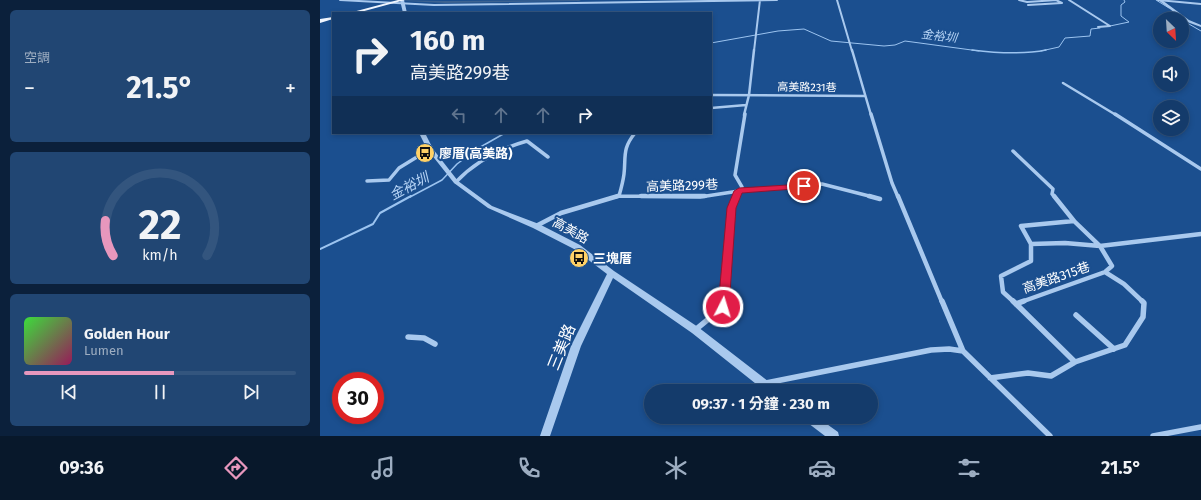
<!DOCTYPE html>
<html lang="zh-TW">
<head>
<meta charset="utf-8">
<style>
	:root { --surface:#143b6b; --page:#214673; --text:#f1f3f6; --muted:#9dadc1; --line:#33557e; --accent:#e797bd }
	body { margin:0; font-family:"Fira Sans","Noto Sans TC",sans-serif; background:var(--page); color:var(--text); height:100vh; display:flex; flex-direction:column; font-size:15px; white-space:nowrap }
	* { box-sizing:border-box; margin:0 }
	p { font-size:13px; color:var(--muted) }
	.icon { flex:none; width:22px; height:22px; fill:none; stroke:currentColor; stroke-width:2; stroke-linecap:round; stroke-linejoin:round }
	.map { position:relative; flex:1; overflow:hidden }
	.details { display:flex; flex-direction:column; gap:10px; padding:10px; background:#0b203b; width:320px }
	.details>* { flex:none }
	.guide { position:absolute; left:12px; top:12px; width:380px; height:122px; border-radius:0px; box-shadow:0 2px 6px #0003,0 0 0 1px var(--line); background:#143b6b; color:var(--text); overflow:hidden }
	.needle { width:26px; rotate:155deg }
	.tools { position:absolute; left:833px; top:12px; display:grid; gap:8px }
	.tools a { display:grid; place-items:center; width:36px; height:36px; border-radius:50%; background:var(--surface); box-shadow:0 2px 6px #0003,0 0 0 1px var(--line); font-size:20px }
	.speed { position:absolute; left:12px; top:372px; display:flex; gap:8px; font-size:20px; font-weight:700; text-align:center }
	.speed>* { display:grid; place-content:center; width:52px; height:52px; border-radius:50%; background:var(--surface); box-shadow:0 2px 6px #0003,0 0 0 1px var(--line); line-height:1 }
	.speed .limit { border:6px solid #d22; background:#fff; color:#111 }
	.pin { position:absolute; display:grid; place-items:center; width:34px; height:34px; color:#fff; margin:-17px; border:2px solid #fff; border-radius:50%; box-shadow:0 1px 4px #0007 }
	.me { position:absolute; width:44px; margin:-22px; rotate:5deg; stroke-linejoin:round; filter:drop-shadow(0 0 3px #0008) }
	.turn { display:flex; align-items:center; gap:14px; height:84px; padding:0 12px; font-size:18px }
	.turn .icon { width:52px; height:52px; stroke-width:2.5 }
	.turn b { display:block; font-size:28px; line-height:34px }
	.lanes { display:flex; align-items:center; height:38px; padding:0 12px; background:#0003; justify-content:center; gap:20px; direction:ltr }
	.lanes .off { opacity:.35 }
	.big { font-size:30px; font-weight:700; line-height:1.1 }
	.details .tile { flex:1; display:flex; flex-direction:column; justify-content:center; gap:6px; min-width:0; padding:0 14px; border-radius:6px; background:var(--page) }
	.details .dial { align-items:center; gap:0 }
	.dial svg { height:104px; overflow:visible; fill:none; stroke:var(--line); stroke-width:7; stroke-linecap:round; text-anchor:middle }
	.dial text { fill:var(--text); stroke:none }
	.song { display:flex; align-items:center; gap:12px }
	.cover { width:48px; height:48px; border-radius:6px; background:linear-gradient(135deg,hsl(120 70% 55%),hsl(330 70% 35%)) }
	.played { height:4px; border-radius:2px; background:linear-gradient(90deg,var(--accent) 55%,var(--line) 55%) }
	.keys { display:flex; justify-content:space-around; direction:ltr }
	.heat { display:flex; justify-content:space-between; align-items:center; font-size:22px; direction:ltr }
	.trip { position:absolute; left:324px; top:384px; width:234px; height:40px; border-radius:20px; background:var(--surface); box-shadow:0 2px 6px #0003,0 0 0 1px var(--line); font-weight:700; line-height:40px; text-align:center }
	.tab-bar { display:flex; height:64px; justify-content:space-around; align-items:center; background:#08182b; color:var(--muted) }
	.tab-bar .icon { width:28px; height:28px }
	.tab-bar .selected { color:var(--accent) }
	.tab-bar b { font-size:18px; color:var(--text) }
	main { display:flex; flex:1; min-height:0 }
	.map>svg:first-child { display:block }
	.lines { fill:none; stroke-linecap:round; stroke-linejoin:round }
	.stream-far2 { stroke:#9cc4f0; stroke-width:1 }
	.stream-far1 { stroke:#9cc4f0; stroke-width:1.5 }
	.stream { stroke:#9cc4f0; stroke-width:2 }
	.canal { fill:#3c6290; fill-rule:evenodd }
	.minor-far4 { stroke:#a9c9ee; stroke-width:2 }
	.minor-far3 { stroke:#a9c9ee; stroke-width:2.5 }
	.minor-far2 { stroke:#a9c9ee; stroke-width:3.5 }
	.minor-far1 { stroke:#a9c9ee; stroke-width:4.5 }
	.minor { stroke:#a9c9ee; stroke-width:5.5 }
	.tertiary { fill:#a9c9ee; fill-rule:evenodd }
	.primary { fill:#f0f6ff; fill-rule:evenodd }
	.route { fill:#e11d48; stroke:#92132f }
	.labels { text-anchor:middle; stroke-width:4; stroke-linejoin:round; paint-order:stroke }
	.far-street-label { font-size:11px; fill:#fff; stroke:#1b4f8f }
	.far-water-label { font-size:12px; font-style:italic; fill:#b5d3f5; stroke:#1b4f8f }
	.poi-label { font-size:13px; font-weight:bold; fill:#fff; stroke:#1b4f8f; text-anchor:start }
	.street-label { font-size:13px; fill:#fff; stroke:#1b4f8f }
	.water-label { font-size:14px; font-style:italic; fill:#b5d3f5; stroke:#1b4f8f }
	.near-street-label { font-size:16px; fill:#fff; stroke:#1b4f8f }
</style>
</head>
<body>
<main>
<section class="details">
<div class="tile"><p>空調</p>
<div class="heat"><a>−</a><b class="big">21.5°</b><a>+</a></div>
</div>
<div class="tile dial"><svg viewBox="0 0 100 80">
<path d="M14 69A42 42 0 1 1 86 69"/>
<path d="M14 69A42 42 0 0 1 8 42" stroke="#e797bd"/>
<text x="50" y="56" font-size="32" font-weight="700">22</text>
<text x="50" y="72" font-size="11">km/h</text>
</svg></div>
<div class="tile">
<div class="song"><i class="cover"></i><div><b>Golden Hour</b><p>Lumen</p></div></div>
<div class="played"></div>
<div class="keys"><svg class="icon" aria-label="previous" viewBox="0 0 24 24"><path d="M18 5L8 12l10 7zM5 5v14"/></svg><svg class="icon" aria-label="pause" viewBox="0 0 24 24"><path d="M8 5v14M16 5v14"/></svg><svg class="icon" aria-label="next" viewBox="0 0 24 24"><path d="M6 5l10 7-10 7zM19 5v14"/></svg></div>
</div>
</section>
<div class="map">
<svg width="881" height="436" viewBox="0 0 881 436">
	<rect width="100%" height="100%" fill="#1b4f8f"/>
	<g class="lines">
		<path class="stream-far2" d="M836,0L849,8
			M853,10L855,15L861,19
			M862,20L881,31
			M790,26L809,22L801,16V5L805,2L804,0
			M391,43L458,31L484,29L511,41L564,46L575,45L585,41L659,51
			M721,51L739,47L745,38L770,36L771,29L780,28"/>
		<path class="stream-far1" d="M652,50C676,53 701,55 726,50
			M90,197L122,180L137,164L157,149L185,133"/>
		<path class="stream" d="M0,249L53,224L60,213L91,196"/>
		<path class="canal" d="M64,0L125,1L261,0L259,1L125,3Z"/>
		<path class="minor-far4" d="M20,0L114,5L457,0
			M517,0L532,51
			M699,0L707,2L737,0
			M749,0L790,26L778,27
			M838,0L881,4
			M708,5L742,3L736,0
			M434,51L440,0"/>
		<path class="minor-far3" d="M532,50L551,115
			M743,83L796,115
			M391,95L545,96
			M391,108L426,105
			M424,115L429,95L434,50"/>
		<path class="minor-far2" d="M551,114L572,183L578,197
			M795,114L881,169
			M693,151L733,189L732,194L735,197
			M47,181L69,180L79,168L110,149
			M136,182C156,161 179,149 207,141L228,157
			M299,196C301,189 303,182 304,174C306,156 302,149 315,133
			M295,197L299,196L380,197L419,191L502,184L553,197
			M417,197L422,187L415,175L425,114"/>
		<path class="minor-far1" d="M321,196H385
			M549,196L560,199
			M578,196L622,302
			M734,196L754,221
			M216,226L241,213L298,196
			M711,244L745,243L780,246L881,234
			M785,272L804,284L823,302
			M403,302L412,208L418,196
			M694,302L683,292L681,276L711,261V244L701,226L754,221L780,246L792,266L785,272L701,302"/>
		<path class="minor" d="M622,301L643,351L730,436
			M693,301L755,362
			M696,304L704,301
			M756,315L794,349
			M375,330L403,307L404,301
			M88,337L104,338L115,344
			M670,378L708,373L731,376L755,362L805,345L823,317L824,303L822,301
			M446,383L611,350L629,349L643,351
			M833,436L881,427"/>
		<path class="tertiary" d="M80,0H84L87,13H83Z
			M838,0H842L869,20L881,25V27L867,22Z
			M99,133H105L113,149L138,181L172,206L219,224L260,245L294,271L378,327L457,388L458,391H445L372,333L293,278L261,346L230,436H220L251,346L287,274L254,249L213,228L168,208L134,183L107,149Z
			M483,417H497L518,432L519,436H505L484,420Z"/>
		<path class="primary" d="M78,0H85L37,13H29Z
			M13,17V19L0,23V19Z"/>
	</g>
	<path class="route" d="M484,184L488,186L487,188L422,193L416,208L409,307L407,310L403,312L399,310L398,307L407,208L414,191L419,188Z"/>
	<defs>
		<g id="bus-disc" transform="scale(1)"><circle r="9.5" fill="#ffd166" stroke="#1b4f8f"/><path d="M-5-6H5V4H4V6H2V4H-2V6H-4V4H-5ZM-3.5-4V0h7V-4ZM-3.5 1.2v1.5H-2V1.2ZM2 1.2v1.5H3.5V1.2Z" fill="#111"/></g>
	</defs>
	<g fill-rule="evenodd">
		<use href="#bus-disc" x="105" y="153"/>
		<use href="#bus-disc" x="259" y="258"/>
	</g>
	<g class="labels">
		<g class="far-street-label">
			<text transform="translate(487 87) rotate(1)" y="4">高美路231巷</text>
		</g>
		<g class="far-water-label">
			<text transform="translate(619 36) rotate(7)" y="4">金裕圳</text>
		</g>
		<g class="poi-label">
			<text x="119" y="158">廖厝(高美路)</text>
			<text x="273" y="263">三塊厝</text>
		</g>
		<g class="street-label">
			<text transform="translate(362 185) rotate(-2)" y="5">高美路299巷</text>
			<text transform="translate(251 230) rotate(29)" y="5">高美路</text>
			<text transform="translate(736 277) rotate(-19)" y="5">高美路315巷</text>
		</g>
		<g class="water-label">
			<text transform="translate(89 186) rotate(-28)" y="5">金裕圳</text>
		</g>
		<g class="near-street-label">
			<text transform="translate(241 347) rotate(-68)" y="6">三美路</text>
		</g>
	</g>
</svg>
<div class="tools">
<a><svg class="needle" viewBox="-14 -14 28 28"><path d="M0-13l5 13h-10z" fill="#e53935"/><path d="M0 13l5-13h-10z" fill="#9dadc1"/></svg></a>
<a><svg class="icon" aria-label="sound" viewBox="0 0 24 24"><path d="M4 9h4l5-4v14l-5-4H4zM17 9q2 3 0 6"/></svg></a>
<a><svg class="icon" aria-label="layers" viewBox="0 0 24 24"><path d="M12 4l9 5-9 5-9-5zM3 14l9 5 9-5"/></svg></a>
</div>
<div class="speed"><div class="limit">30</div></div>
<div class="pin" style="left:484px;top:186px;background:#d93025"><svg class="icon" aria-label="arrive" viewBox="0 0 24 24"><path d="M6 21V4h12l-3 4 3 4H6"/></svg></div>
<svg class="me" style="left:403px;top:307px" viewBox="-20 -20 40 40"><circle r="17" fill="#e11d48" stroke="#fff" stroke-width="3"/><path d="M0-11L8 9 0 5-8 9z" fill="#fff"/></svg>
<div class="trip">09:37 · 1 分鐘 · 230 m</div>
<div class="guide">
<div class="turn"><svg class="icon" aria-label="right" viewBox="0 0 24 24"><path d="M7 20v-9h11M14 6l5 5-5 5"/></svg><div><b>160 m</b>高美路299巷</div></div>
<div class="lanes"><svg class="icon off" aria-label="left" viewBox="0 0 24 24"><path d="M17 20v-9H6M10 6l-5 5 5 5"/></svg><svg class="icon off" aria-label="ahead" viewBox="0 0 24 24"><path d="M12 20V5M6 11l6-6 6 6"/></svg><svg class="icon off" aria-label="ahead" viewBox="0 0 24 24"><path d="M12 20V5M6 11l6-6 6 6"/></svg><svg class="icon" aria-label="right" viewBox="0 0 24 24"><path d="M7 20v-9h11M14 6l5 5-5 5"/></svg></div>
</div>
</div>
</main>
<nav class="tab-bar">
<b>09:36</b>
<svg class="icon selected" aria-label="directions" viewBox="0 0 24 24"><path d="M12 3l9 9-9 9-9-9zM9 14v-3h6M13 9l2 2-2 2"/></svg>
<svg class="icon" aria-label="music" viewBox="0 0 24 24"><path d="M9 18V5l10-2v13"/><circle cx="6" cy="18" r="3"/><circle cx="16" cy="16" r="3"/></svg>
<svg class="icon" aria-label="phone" viewBox="0 0 24 24"><path d="M5 4h4l2 5-3 2q2 4 5 5l2-3 5 2v4C11 20 4 13 5 4z"/></svg>
<svg class="icon" aria-label="climate" viewBox="0 0 24 24"><path d="M12 3v18M4 7l16 10M4 17L20 7"/></svg>
<svg class="icon" aria-label="car" viewBox="0 0 24 24"><path d="M5 17H2v-5l4-1 3-4h7l3 4 3 1v5h-3M9 17h6M6 11h13"/><circle cx="7" cy="17" r="2"/><circle cx="17" cy="17" r="2"/></svg>
<svg class="icon" aria-label="filters" viewBox="0 0 24 24"><path d="M4 7h16M4 17h16"/><circle cx="9" cy="7" r="2"/><circle cx="15" cy="17" r="2"/></svg>
<b>21.5°</b>
</nav>
</body>
</html>
